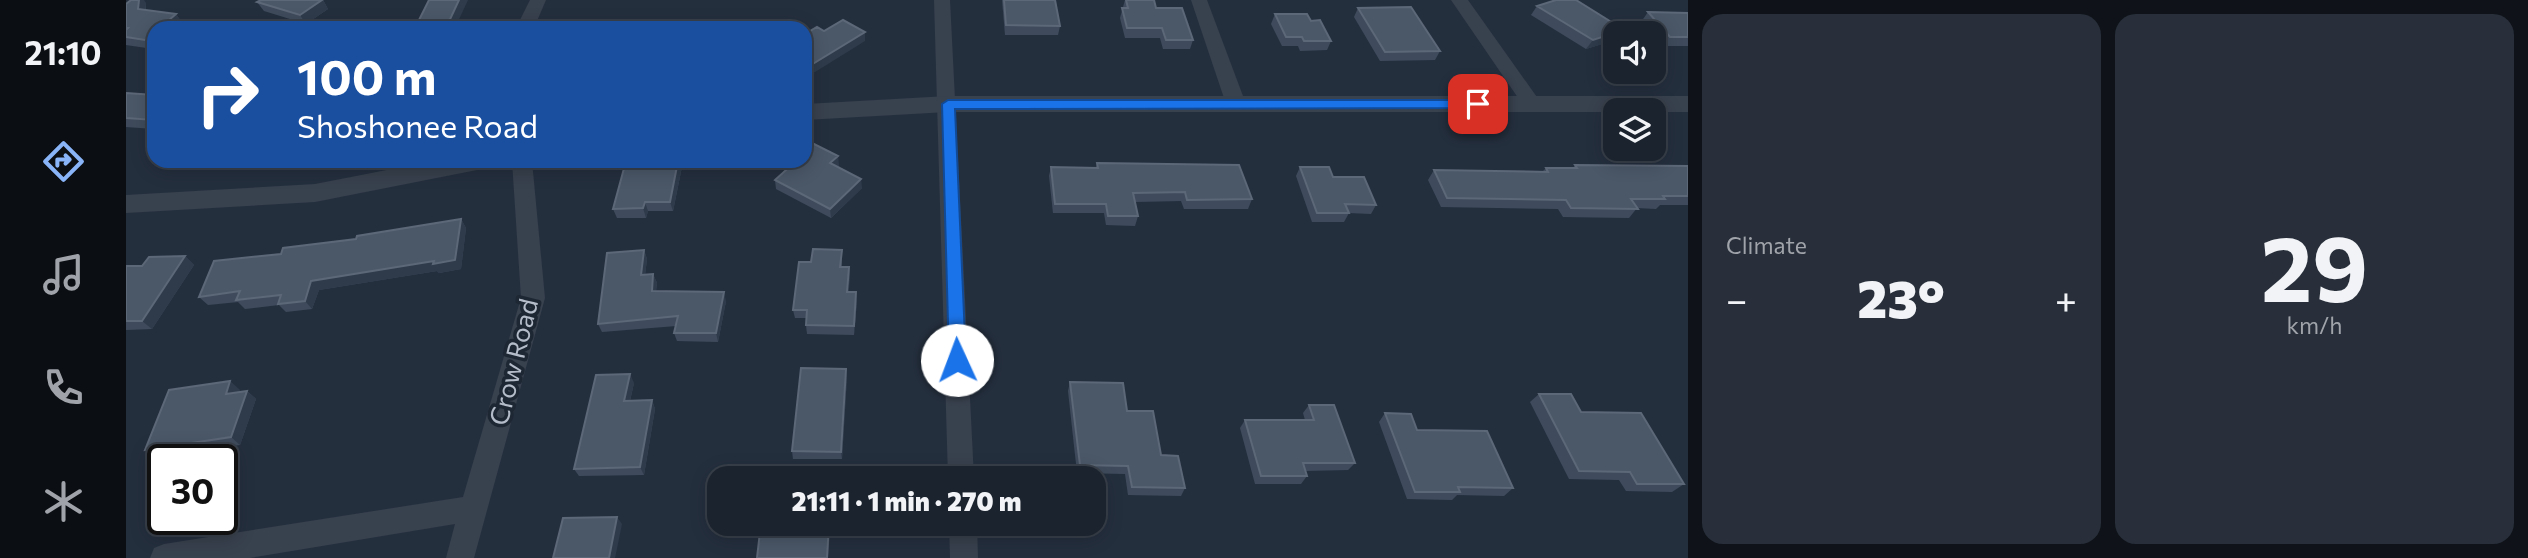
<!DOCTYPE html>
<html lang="en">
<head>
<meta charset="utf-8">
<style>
	:root { --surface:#1b232e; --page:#282f3a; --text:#f1f3f6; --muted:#a0a4aa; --line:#39404a; --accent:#8ab4f8 }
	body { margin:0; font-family:Commissioner,sans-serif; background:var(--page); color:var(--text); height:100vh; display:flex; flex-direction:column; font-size:26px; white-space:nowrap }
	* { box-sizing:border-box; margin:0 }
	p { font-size:23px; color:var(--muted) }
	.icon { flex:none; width:38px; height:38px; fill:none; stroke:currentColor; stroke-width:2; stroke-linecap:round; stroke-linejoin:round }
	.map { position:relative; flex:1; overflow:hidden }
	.sheet { display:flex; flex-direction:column; gap:14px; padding:14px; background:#0f1319; width:840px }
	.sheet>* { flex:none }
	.hud { position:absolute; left:21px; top:21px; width:665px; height:147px; border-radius:21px; box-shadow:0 4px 18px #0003,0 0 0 2px var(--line); background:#1a4fa0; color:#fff; overflow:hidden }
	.tools { position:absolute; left:1477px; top:21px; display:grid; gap:14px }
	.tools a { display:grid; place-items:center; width:63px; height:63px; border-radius:14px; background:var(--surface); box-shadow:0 4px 18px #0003,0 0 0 2px var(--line); font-size:35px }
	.speed { position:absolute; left:21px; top:444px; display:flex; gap:14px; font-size:35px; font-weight:700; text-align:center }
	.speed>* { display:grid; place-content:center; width:91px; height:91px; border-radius:50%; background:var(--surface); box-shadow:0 4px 18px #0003,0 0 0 2px var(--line); line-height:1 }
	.speed .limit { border:4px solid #111; border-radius:10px; background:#fff; color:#111 }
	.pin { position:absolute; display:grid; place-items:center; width:60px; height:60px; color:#fff; margin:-30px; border-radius:14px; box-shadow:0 4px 10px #0006 }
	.me { position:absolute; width:77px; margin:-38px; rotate:358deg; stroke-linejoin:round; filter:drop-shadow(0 0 5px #0008) }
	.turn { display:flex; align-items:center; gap:24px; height:147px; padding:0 35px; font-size:32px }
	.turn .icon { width:91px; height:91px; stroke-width:2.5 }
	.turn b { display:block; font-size:49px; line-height:60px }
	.big { font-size:52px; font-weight:800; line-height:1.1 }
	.sheet .widget { flex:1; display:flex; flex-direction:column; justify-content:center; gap:10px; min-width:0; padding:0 24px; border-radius:21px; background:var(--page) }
	.sheet .dial { align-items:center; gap:0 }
	.dial b { font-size:91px; line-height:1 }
	.heat { display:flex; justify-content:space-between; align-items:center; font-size:38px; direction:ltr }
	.sheet .tiles { flex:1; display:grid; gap:14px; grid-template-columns:repeat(2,1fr) }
	.trip { position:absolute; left:581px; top:466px; width:399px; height:70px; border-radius:21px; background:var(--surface); box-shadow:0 4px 18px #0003,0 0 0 2px var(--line); font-weight:800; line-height:70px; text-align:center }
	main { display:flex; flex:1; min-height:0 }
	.tabs { display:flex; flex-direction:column; width:126px; justify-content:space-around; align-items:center; background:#0b0e12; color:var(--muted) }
	.tabs .icon { width:49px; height:49px }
	.tabs .on { color:var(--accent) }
	.tabs b { font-size:32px; color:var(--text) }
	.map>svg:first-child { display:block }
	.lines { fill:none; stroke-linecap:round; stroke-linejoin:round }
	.minor { fill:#38414e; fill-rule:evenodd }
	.tertiary { fill:#38414e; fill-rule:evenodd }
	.wall { fill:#3f4b5c }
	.shaded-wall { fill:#2f3b4b }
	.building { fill:#4b5868; stroke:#5c6777; stroke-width:2 }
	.route { fill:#1a73e8; stroke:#114b97; stroke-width:2 }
	.labels { text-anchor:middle; stroke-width:7; stroke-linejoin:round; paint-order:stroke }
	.street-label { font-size:26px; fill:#b4bcc9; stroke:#1d2633 }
</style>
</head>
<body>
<main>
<nav class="tabs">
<b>21:10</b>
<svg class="icon on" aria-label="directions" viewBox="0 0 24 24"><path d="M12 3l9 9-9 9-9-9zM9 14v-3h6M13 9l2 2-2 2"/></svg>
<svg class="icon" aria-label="music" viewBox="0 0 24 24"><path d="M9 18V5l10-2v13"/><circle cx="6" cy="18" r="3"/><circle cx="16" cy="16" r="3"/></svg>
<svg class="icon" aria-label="phone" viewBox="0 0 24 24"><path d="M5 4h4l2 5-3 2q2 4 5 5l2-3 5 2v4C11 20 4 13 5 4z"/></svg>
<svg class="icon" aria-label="climate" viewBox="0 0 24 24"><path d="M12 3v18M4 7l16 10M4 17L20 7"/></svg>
</nav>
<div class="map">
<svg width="1562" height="558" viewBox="0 0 1562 558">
	<rect width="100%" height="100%" fill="#242f3e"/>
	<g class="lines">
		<path class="minor" d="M404,0H420L408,28H390Z
			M808,0H824L848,478H822Z
			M1065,0H1081L1120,104L1117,108H1103L1100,104Z
			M1325,0H1342L1413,100L1416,104L1413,108H1399Z
			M386,161H406L419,298L348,558H320L329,524L124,558H24L28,548L38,544L337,497L395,298Z
			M823,523H851L852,558H824Z"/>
		<path class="tertiary" d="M822,96H1562V112H822L679,120V104Z
			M307,161H363L360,167L351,170L189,202L0,213V195L189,184Z"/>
	</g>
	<path class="wall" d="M135,0H197L202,9L180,24L138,11L131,2Z
		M876,0H929L934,26L932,35H879Z
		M999,0L1030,8L1067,40L1064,49H1037L1034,38H999L994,18Z
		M20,3V10L50,14L57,24L52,28H28V48L27,49L0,45V4Z
		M1411,6L1489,33V40L1460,49L1405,15Z
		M1232,8L1314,51L1309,60L1254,61L1228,17Z
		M1522,12L1562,13V46H1537L1528,36V33H1525L1515,22Z
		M1149,14L1185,21L1205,41L1201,50L1174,51L1172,46H1156L1145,24Z
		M0,93L28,95V129L0,127Z
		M663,161H679L713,165L711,167L736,188L705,218L650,189L649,180L665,165H664Z
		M971,163L1126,199L1122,209H1058L1055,201L1009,202L1012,216L1009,226L980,225L978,213H927L923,176L925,167L970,168Z
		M1449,165L1562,166V205H1534L1530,209L1511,208L1503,218L1437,217L1432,209L1315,207L1302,180L1308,170L1417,171L1420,168H1447Z
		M556,167L547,211H522L520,218H491L487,209Z
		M1174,167L1207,177L1250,205L1245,214L1223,213L1218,222H1186L1170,176Z
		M335,219L340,228L335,269L313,273L311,271L193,290L186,309L160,312L153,305L119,309L112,302L82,305L73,297L155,254Z
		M518,250L521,259L519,275L527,274L531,283L530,291L600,301L592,342L551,341L548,333L550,326L476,332L472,324Z
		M59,256L68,265L26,329L0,330V266H16Z
		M716,259V267H723L724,276L722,292L731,301L728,335L681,334L680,325V318H669L667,310L685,262Z
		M721,377L716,459H667L666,451Z
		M944,382L1001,411L1035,455L1059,488L1055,496L1002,495L999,474L951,473L942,391Z
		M508,383L504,401L526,400L529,409L518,475L453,476L448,469Z
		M114,390L113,392L121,391L130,399L114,445L30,458L19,450Z
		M1413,394L1455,412L1558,484L1546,492L1500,491L1493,480L1443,479L1404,402Z
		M1183,405L1229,463L1222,470L1179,471L1181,476L1175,484H1129L1114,428L1119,420H1179L1177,413Z
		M1259,413L1291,430L1387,488L1378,496L1331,495L1326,500L1281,499L1253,422Z"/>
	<path class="shaded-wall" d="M13,0H18L20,3L19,19L12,9Z
		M196,0H197L202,9L180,24L174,15Z
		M333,0H342L329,28H320Z
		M50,14L57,24L52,28H34Z
		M1498,30L1495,33H1489V40L1460,49L1467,40Z
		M739,32V41L681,77L680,68Z
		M28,33V48L27,49L19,40Z
		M712,156L713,165L705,172L704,163Z
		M552,161H554L556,167L547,211L544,202Z
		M735,179L736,188L705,218L704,209Z
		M519,202L522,211L520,218L517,208Z
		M335,219L340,228L335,269L313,273L311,271L193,290L186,309L179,301L185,281Z
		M518,250L521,259L518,284L515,275Z
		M59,256L68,265L26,329L16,321Z
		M723,267L724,276L722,301L721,292Z
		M527,274L531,283L529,300L526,291Z
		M598,292L600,301L592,342L590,333Z
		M730,292L731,301L728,335V326Z
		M720,369L721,377L716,459L715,452Z
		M504,374L508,383L502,409L498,401Z
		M104,381L114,390L109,402L100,394Z
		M121,391L130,399L114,445L105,437Z
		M526,400L529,409L518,475L514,467Z
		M491,517L496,524L489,558H483Z
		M703,523H705L702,558H701Z"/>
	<path class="building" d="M5,0H13L12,9L50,14L34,28H28V33L19,40L0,37V30L2,28H0V4Z
		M135,0H196L174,15L131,2Z
		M303,0H333L320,28H289Z
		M878,0H929L934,26L880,25Z
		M1000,0H1028L1030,8H1056L1067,40H1040L1036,28H1001L996,8H1002Z
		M1430,0H1450L1498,30L1467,40L1411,6Z
		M1285,7L1314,51L1259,52L1232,8Z
		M1522,12L1562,13V37H1544Z
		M1149,14H1181L1185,21L1194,20L1205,41H1178L1176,37H1160Z
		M717,20L739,32L680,68L679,67V34L691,27L698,31Z
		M0,93L28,95V120L0,118Z
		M680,140L712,156L704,163L735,179L704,209L649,180L670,161H679V141Z
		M500,161H552L544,202H519L517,208L487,209Z
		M971,163L1113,165L1126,199L1061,200L1059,192L1007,193L1012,216H982L980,204H929L925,167L972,168Z
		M1449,165L1562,166V196H1537L1539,199H1505L1512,209L1445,208L1440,200L1321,198L1308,170L1422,172L1420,168H1451Z
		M1174,167H1203L1207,177H1238L1250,205L1219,204L1223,213H1191Z
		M335,219L329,260L307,264L308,261L185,281L179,301L152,304L155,295L110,300L114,291L73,297L88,261L155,254L157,248L230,239L231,236Z
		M687,249L716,250L714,267H723L721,292H730L728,326L680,325L681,310H667L673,262H685Z
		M518,250L515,275L527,274L526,291L598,292L590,333H548L552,316L472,324L481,253Z
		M59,256L16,321H0V266H16L23,257Z
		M675,368L720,369L715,452L666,451Z
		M504,374L498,401L526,400L514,467L448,469L470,375Z
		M104,381L100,394L121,391L105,437L19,450L43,390Z
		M944,382L997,383L1001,411H1027L1035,455L1052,456L1059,488L1006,487L1002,466L954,465Z
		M1413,394H1445L1455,412L1515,413L1558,484H1511L1504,472L1453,471Z
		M1183,405H1208L1229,463H1177L1181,476H1135L1119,420H1188Z
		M1259,413L1285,414L1291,430L1361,431L1387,488L1332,487L1334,492H1289Z
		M491,517L483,558H427L437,518Z
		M635,523H703L701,558H631Z"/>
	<path class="route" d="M822,100H1352L1359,104L1352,108L829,109L840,360L837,365H825L823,360L816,104Z"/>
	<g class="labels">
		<g class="street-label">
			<text transform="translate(388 362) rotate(-76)" y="9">Crow Road</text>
		</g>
	</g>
</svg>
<div class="tools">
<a><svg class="icon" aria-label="sound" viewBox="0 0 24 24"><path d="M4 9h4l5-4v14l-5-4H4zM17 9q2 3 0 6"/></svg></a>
<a><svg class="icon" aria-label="layers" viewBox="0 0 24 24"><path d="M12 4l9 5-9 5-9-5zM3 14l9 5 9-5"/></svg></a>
</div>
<div class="speed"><div class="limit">30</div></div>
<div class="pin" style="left:1352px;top:104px;background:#d93025"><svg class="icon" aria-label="arrive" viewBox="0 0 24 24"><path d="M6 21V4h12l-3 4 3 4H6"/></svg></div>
<svg class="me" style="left:831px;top:360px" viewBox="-20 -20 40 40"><circle r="19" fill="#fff"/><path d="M0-13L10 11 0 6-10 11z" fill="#1a73e8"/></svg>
<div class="trip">21:11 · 1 min · 270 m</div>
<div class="hud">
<div class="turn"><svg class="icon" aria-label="right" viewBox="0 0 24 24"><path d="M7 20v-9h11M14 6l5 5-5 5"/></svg><div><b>100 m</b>Shoshonee Road</div></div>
</div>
</div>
<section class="sheet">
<div class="tiles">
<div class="widget"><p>Climate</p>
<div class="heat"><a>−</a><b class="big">23°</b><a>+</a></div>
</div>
<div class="widget dial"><b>29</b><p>km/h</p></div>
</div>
</section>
</main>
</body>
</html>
